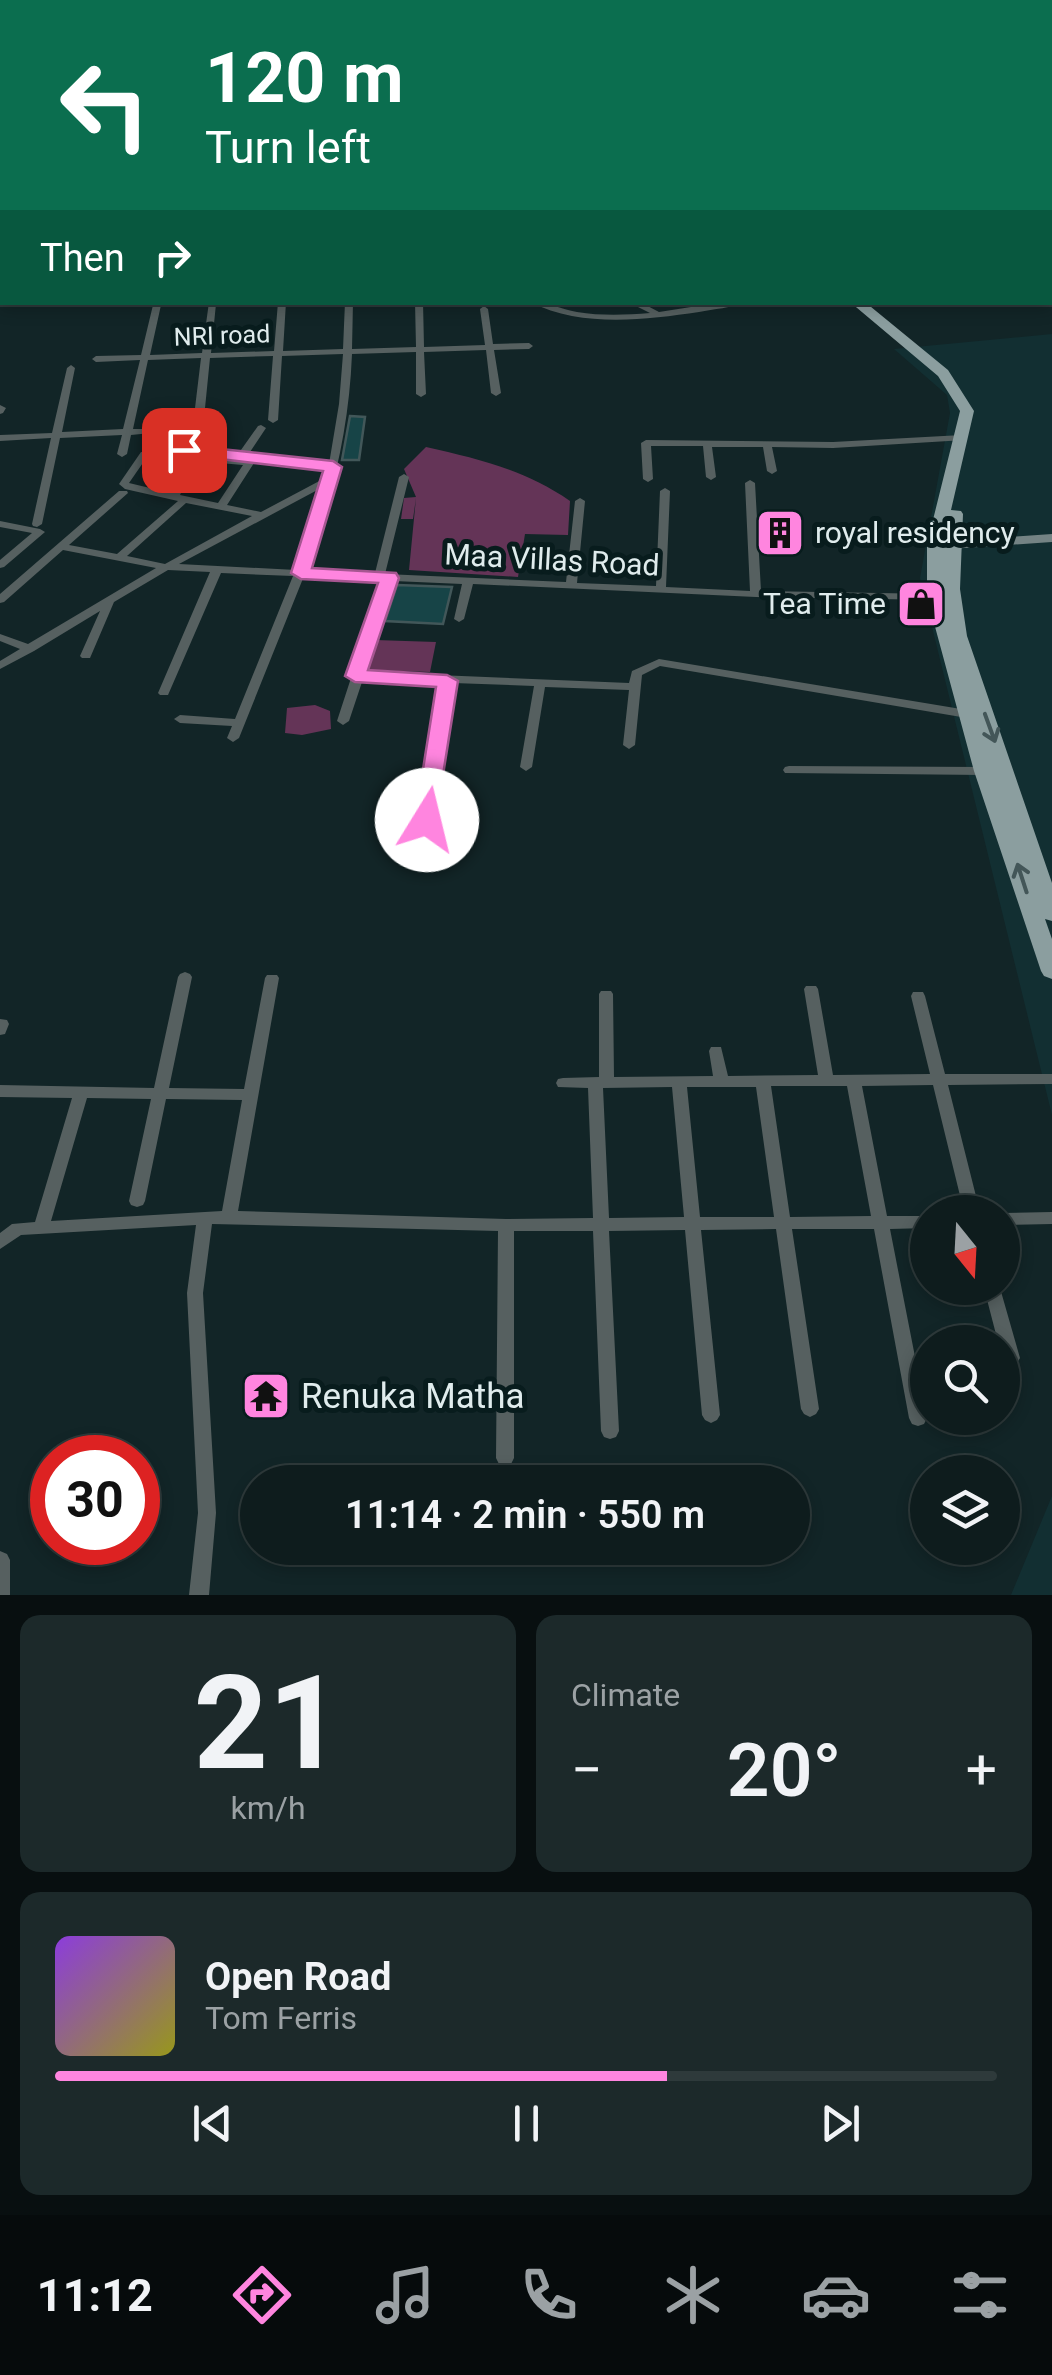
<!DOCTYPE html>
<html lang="en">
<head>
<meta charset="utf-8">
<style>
	:root { --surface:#0e1c1d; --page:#1c292a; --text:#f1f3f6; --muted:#9ba1a4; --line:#2e3a3b; --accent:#ff85df }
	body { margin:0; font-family:Roboto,sans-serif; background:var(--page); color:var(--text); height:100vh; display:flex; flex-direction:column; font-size:38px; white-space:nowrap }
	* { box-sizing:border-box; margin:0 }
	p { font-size:32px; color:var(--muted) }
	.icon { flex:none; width:55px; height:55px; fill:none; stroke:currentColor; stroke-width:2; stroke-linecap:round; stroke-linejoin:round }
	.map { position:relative; height:1595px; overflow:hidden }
	.drawer { display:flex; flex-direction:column; gap:20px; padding:20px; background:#080f10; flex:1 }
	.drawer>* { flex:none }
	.hud { position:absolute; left:0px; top:0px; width:1052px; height:305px; box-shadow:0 5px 15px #0003,0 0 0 2px var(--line); background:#0b6e4f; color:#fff; overflow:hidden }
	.needle { width:65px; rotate:162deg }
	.controls { position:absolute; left:910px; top:1195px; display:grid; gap:20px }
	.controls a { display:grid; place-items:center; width:110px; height:110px; border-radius:50%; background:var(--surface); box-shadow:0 5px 15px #0003,0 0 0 2px var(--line); font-size:50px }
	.speed { position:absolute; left:30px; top:1435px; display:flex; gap:20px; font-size:50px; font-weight:700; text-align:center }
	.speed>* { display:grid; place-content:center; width:130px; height:130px; border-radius:50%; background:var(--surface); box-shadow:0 5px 15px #0003,0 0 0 2px var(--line); line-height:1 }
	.speed .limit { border:15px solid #d22; background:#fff; color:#111 }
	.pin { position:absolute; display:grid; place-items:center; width:85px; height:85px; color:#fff; margin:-42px; border-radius:20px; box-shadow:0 5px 15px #0006 }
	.me { position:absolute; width:110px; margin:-55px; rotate:9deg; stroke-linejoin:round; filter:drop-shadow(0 0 8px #0008) }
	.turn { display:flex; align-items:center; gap:35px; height:210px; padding:0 40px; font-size:45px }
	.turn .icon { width:130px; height:130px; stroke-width:2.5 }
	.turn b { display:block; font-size:70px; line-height:85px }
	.then { display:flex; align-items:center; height:95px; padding:0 40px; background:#0003; gap:20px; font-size:38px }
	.big { font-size:75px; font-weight:600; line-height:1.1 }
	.drawer .card { flex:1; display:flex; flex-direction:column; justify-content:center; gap:15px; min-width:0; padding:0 35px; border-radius:20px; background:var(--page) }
	.drawer .dial { align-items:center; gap:0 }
	.dial b { font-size:130px; line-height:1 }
	.song { display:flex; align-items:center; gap:30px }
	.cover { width:120px; height:120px; border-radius:15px; background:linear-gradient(135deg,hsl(270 70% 55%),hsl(60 70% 35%)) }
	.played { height:10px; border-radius:5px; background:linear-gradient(90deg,var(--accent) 65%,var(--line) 65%) }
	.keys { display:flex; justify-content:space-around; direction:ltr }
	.heat { display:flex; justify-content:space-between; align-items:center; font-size:55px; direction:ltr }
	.drawer .tiles { flex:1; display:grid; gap:20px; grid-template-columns:1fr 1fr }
	.card:last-child { grid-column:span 2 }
	.trip { position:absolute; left:240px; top:1465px; width:570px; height:100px; border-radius:50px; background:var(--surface); box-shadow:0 5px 15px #0003,0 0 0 2px var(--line); font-weight:600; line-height:100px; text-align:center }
	.tabs { display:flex; height:160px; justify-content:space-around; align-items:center; background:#060b0c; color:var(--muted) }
	.tabs .icon { width:70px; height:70px }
	.tabs .on { color:var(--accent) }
	.tabs b { font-size:45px; color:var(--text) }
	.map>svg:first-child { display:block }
	.built { fill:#122f32 }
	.green { fill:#643457 }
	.building { fill:#174447; stroke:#425759; stroke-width:2.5 }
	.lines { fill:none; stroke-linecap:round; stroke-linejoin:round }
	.street { fill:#566060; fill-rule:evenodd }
	.secondary { fill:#748384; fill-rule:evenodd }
	.primary { fill:#8b9e9f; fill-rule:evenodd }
	.oneway { stroke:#435658 }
	.route { fill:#ff85df; stroke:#a65691; stroke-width:2.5 }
	.labels { text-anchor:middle; stroke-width:10; stroke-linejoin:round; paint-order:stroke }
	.far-street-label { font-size:25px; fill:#e0eced; stroke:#081c1d }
	.poi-label { font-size:30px; fill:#e0eced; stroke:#081c1d; text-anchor:start }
	.street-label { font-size:30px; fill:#e0eced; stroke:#081c1d }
	.near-poi-label { font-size:35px; fill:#e0eced; stroke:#081c1d; text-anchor:start }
</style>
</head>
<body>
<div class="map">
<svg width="1052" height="1595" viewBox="0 0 1052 1595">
	<rect width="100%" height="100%" fill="#122527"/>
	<path class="built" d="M1052,334V1115L920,578L950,413L947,395L894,349Z
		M1052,1496V1595H1011Z"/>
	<path class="green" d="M426,447C479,459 525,470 570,501L568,535L525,534L518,577L409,570L416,498L413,519H401L404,498L416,497L404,469Z
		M375,640L436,642L430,672L367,670Z
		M315,705L330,711L331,729L302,735L285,733L287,708Z"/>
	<path class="building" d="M350,416L365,417L359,460H342Z
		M763,517L794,518L797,550L765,549Z
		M397,585L452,587L443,624L385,621Z"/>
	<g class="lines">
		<path class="street" d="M425,0H451L437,2H418Z
			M548,0H572L559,2H541Z
			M632,0H639L641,2H635Z
			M653,0H677L664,2H646Z
			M691,0H698L700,2H694Z
			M831,0H853L841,2H825Z
			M1050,4H1052V8H1050Z
			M1050,23H1052V27H1050Z
			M0,82H2V86H0Z
			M0,134H2V138H0Z
			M0,168H2V172H0Z
			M0,191H2V195H0Z
			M209,302L216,304L211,353L274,351L278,302H286L283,351L343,349L345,302H353L352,349L416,347L415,302H423L424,347L485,345L480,309L484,306L488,309L493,344L529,343L533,346L529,349L494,350L501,393L496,396L491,393L486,350L424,352L426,394L421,397L416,394V352L352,354C349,431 332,498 306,570L375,573L399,477L404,474L409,477L385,574L566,582L575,501L580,498L585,501L577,583L656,586L660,491L665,488L670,491L666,587L750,591L745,483L750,480L755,483L761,591L936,594L941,597L936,600L756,597L473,584L464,619L459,622L454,619L462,584L394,581L365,672L629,683L632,671L659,659L967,710L973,714L967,718L660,666L642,675L635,745L629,749L623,745L629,690L545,687L532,767L526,771L520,767L534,686L453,683L433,820L427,824L421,820L441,682L363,679L349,721L343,725L337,721L351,678L349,675L353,672L384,580L304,576L239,738L233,742L227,738L232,726L180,723L174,719L180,715L235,719L293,576L221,573L168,695H160L158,693L210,572L168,570L114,602L90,658H82L80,656L100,611L34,651L0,669V661L20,649L0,641V634L28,644L156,568L63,550L4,602L0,603V594L119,491H127L128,493L69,545L117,554L178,501L125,489L119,484L141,452L193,454L238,459L236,457L258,426L261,425L266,428L248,455L329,464L339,404L343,354L282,356L278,420L273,423L268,420L273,356L210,358L205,408L200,411L195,408L201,358L148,360L133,429H151V433L131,435L127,454L122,457L117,454L122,435L60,438L42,524L37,527L33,526L32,524L51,438L0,441V435L52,433L67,368L71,365L75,368L62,432L123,429L140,360L96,362L92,359L96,356L141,355L153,305L157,303L161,305L150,355L202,353ZM147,457L187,461L171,493L129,483ZM196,461L243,465L218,503L180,495ZM253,461L328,469L325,478L261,512L227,505L254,463ZM323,487L296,570L179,564ZM186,503L252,516L165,564L127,556Z
			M530,302C547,302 561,309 577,312C601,316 626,315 650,313L628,302H640L659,312L723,302H745C731,308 714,309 699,312C644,320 582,328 530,302Z
			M0,405L6,408L3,413L0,414Z
			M202,419L207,422L189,447L200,450V454L180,451V447L199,420Z
			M962,435L965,436V440L833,448L772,447L777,471L772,474L767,471L763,447H712L716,477L711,480L706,477L703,446H651L653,479L648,482L643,479L641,443L646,440L833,442Z
			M0,521L40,529L45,532L4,567L0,568V560L32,533L0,527Z
			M789,766L984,767L990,771L984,775L785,773L783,770L785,767Z
			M185,972L190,974L192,977L169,1088L244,1089L265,978L267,975H277L279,978L238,1211L506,1219L593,1218L588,1088L558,1087L556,1083L558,1079L563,1078L599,1077V994L601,991H611L613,994L614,1077L713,1076L709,1051L711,1047H721L728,1076L818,1075L804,989L806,986H816L818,989L833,1075L930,1074L911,996L913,992H923L925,996L945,1074H1052V1084L948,1085L980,1212H964L933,1085L862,1086L887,1216H928V1228L890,1229L927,1418L924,1424L918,1426L912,1424L909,1418L874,1229H792L819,1409L816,1414L810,1417L804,1414L801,1409L776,1229L701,1230L720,1415L717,1420L711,1423L705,1420L702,1415L685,1230L609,1231L619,1431L616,1437L610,1439L604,1437L601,1431L593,1231H514V1458L511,1464L505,1466L499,1464L496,1458L498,1231L212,1224L203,1293L216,1513L209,1595H189L198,1513L187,1293L196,1225L21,1235L0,1249V1233L12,1224L35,1222L72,1098L0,1097V1085L154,1088L178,977L180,974ZM771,1086H847L871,1216L790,1217ZM672,1087L684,1217L609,1218L603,1088ZM687,1087H756L774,1217H700ZM87,1098L151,1099L129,1201L131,1205L137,1207L143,1205L145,1201L166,1099L242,1100L222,1211L51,1221Z
			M0,1019L7,1020L9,1024L5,1034L0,1035Z
			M1052,1212V1224L1002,1225V1213Z
			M984,1288H1000L1020,1358L1017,1363L1011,1365L1005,1363L1002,1358V1342H998Z
			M0,1551L7,1554L10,1560V1595H0Z"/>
		<path class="secondary" d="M1050,107H1052V113H1050Z
			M1052,534V542L950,549L943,545L950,541Z"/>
		<path class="primary" d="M328,0H342L344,2H331Z
			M850,302H865L948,370L974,411L951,510L961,511L963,514L960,589L967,636L1052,883V921L1045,919L1052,939V979L1044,976L1041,971L974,771L927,597V544L960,411L938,376Z"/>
	</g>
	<defs><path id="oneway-shaft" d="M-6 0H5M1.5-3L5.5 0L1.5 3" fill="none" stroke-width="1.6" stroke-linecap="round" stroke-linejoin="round" transform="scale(2.5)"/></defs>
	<g class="oneway">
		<use href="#oneway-shaft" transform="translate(990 728) rotate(70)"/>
		<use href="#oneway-shaft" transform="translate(1022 878) rotate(-108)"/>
	</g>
	<path class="route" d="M184,445L333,461L342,467L312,568L396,573L399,578L368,670L447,675L458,681L435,825H419L415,820L436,687L355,682L345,676L378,583L301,579L291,573L323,471L178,454L176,450Z"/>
	<defs>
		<g id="building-square" transform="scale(2.5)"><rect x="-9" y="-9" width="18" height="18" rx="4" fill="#ff85df" stroke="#081c1d"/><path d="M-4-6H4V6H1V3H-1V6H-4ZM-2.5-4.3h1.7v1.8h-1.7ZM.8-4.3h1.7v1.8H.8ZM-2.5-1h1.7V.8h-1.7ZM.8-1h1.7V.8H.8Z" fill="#111"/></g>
		<g id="shop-square" transform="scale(2.5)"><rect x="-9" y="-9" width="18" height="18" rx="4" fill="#ff85df" stroke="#081c1d"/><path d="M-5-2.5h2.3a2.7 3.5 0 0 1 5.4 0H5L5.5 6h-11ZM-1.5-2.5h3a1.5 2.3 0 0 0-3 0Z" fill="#111"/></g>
		<g id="temple-square" transform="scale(2.5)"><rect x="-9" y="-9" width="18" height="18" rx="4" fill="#ff85df" stroke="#081c1d"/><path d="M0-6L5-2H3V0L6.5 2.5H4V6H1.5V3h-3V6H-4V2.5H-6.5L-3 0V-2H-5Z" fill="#111"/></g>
	</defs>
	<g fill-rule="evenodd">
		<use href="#building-square" x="780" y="533"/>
		<use href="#shop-square" x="921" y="604"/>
		<use href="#temple-square" x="266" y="1396"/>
	</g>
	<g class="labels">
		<g class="far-street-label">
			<text transform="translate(222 335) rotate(-2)" y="9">NRI road</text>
		</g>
		<g class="poi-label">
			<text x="815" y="543">royal residency</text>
			<text x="886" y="614" text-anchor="end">Tea Time</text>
		</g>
		<g class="street-label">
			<text transform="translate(552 560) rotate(3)" y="10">Maa Villas Road</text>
		</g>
		<g class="near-poi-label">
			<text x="301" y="1408">Renuka Matha</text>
		</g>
	</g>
</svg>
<div class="controls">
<a><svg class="needle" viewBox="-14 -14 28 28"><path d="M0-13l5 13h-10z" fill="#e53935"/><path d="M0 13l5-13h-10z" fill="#9ba1a4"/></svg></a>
<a><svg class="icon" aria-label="search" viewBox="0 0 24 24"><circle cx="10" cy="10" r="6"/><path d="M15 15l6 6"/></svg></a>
<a><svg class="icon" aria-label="layers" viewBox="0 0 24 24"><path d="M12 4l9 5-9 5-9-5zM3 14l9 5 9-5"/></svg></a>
</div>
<div class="speed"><div class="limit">30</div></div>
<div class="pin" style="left:184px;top:450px;background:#d93025"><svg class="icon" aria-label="arrive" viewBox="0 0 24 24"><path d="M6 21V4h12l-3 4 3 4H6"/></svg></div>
<svg class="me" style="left:427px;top:820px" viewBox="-20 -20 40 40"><circle r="19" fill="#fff"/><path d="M0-13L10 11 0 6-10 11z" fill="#ff85df"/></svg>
<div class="trip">11:14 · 2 min · 550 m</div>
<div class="hud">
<div class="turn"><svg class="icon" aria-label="left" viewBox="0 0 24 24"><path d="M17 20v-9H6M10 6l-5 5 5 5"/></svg><div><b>120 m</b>Turn left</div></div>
<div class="then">Then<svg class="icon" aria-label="right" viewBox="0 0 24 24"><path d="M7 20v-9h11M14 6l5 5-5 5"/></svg></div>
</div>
</div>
<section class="drawer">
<div class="tiles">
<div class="card dial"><b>21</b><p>km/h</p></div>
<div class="card"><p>Climate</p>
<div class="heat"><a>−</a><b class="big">20°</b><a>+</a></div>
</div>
<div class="card">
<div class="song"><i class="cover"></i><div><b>Open Road</b><p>Tom Ferris</p></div></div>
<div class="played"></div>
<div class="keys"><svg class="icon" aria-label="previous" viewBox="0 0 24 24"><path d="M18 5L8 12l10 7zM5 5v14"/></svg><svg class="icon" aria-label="pause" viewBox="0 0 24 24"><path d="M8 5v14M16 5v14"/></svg><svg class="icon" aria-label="next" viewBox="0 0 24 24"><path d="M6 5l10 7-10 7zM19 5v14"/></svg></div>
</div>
</div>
</section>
<nav class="tabs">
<b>11:12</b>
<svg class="icon on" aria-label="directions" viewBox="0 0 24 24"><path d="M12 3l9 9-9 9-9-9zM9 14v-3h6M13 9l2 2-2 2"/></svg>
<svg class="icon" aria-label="music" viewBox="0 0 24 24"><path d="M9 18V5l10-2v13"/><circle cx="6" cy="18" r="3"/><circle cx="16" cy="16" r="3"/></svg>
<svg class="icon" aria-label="phone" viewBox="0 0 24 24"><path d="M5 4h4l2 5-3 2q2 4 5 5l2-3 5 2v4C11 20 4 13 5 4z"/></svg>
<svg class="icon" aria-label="climate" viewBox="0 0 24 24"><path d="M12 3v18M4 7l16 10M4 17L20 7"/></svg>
<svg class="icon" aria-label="car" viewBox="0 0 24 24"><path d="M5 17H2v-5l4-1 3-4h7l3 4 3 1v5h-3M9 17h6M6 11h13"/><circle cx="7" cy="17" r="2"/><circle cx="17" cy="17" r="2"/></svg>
<svg class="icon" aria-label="filters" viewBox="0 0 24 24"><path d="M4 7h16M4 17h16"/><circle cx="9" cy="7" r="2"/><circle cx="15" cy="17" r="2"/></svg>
</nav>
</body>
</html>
